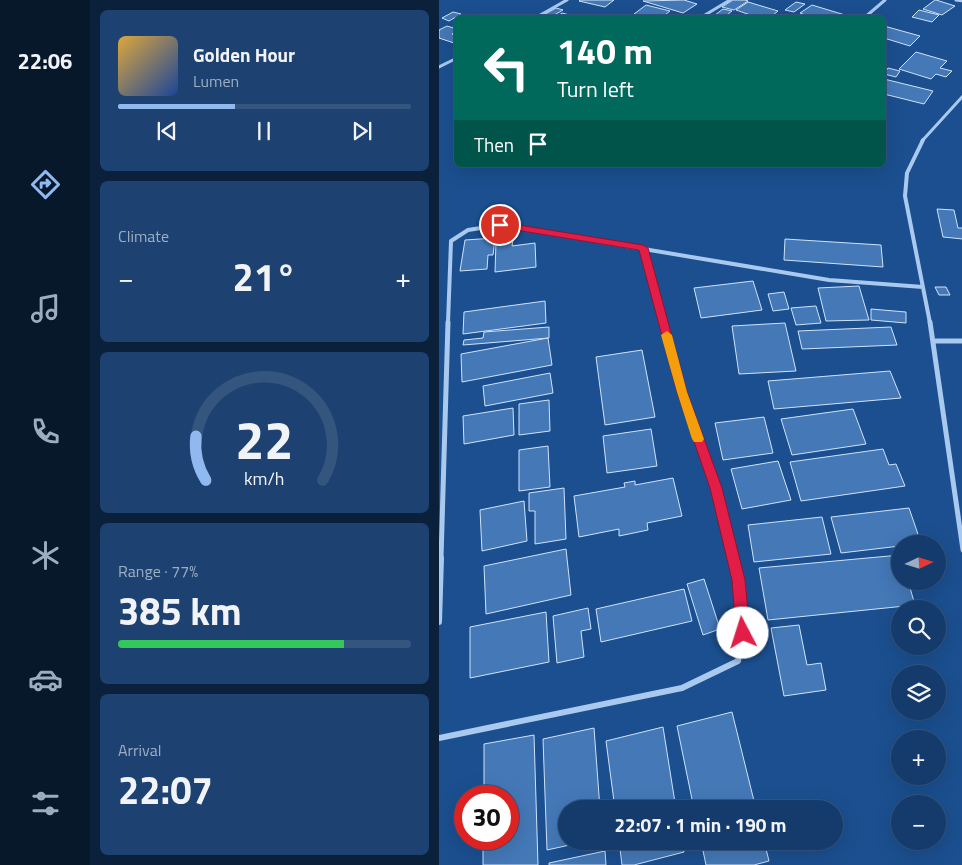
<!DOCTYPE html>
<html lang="en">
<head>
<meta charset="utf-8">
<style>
	:root { --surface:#143b6b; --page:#1d4271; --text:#f1f3f6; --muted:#9dadc1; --line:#33557e; --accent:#90b9f0 }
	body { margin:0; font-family:"Titillium Web",sans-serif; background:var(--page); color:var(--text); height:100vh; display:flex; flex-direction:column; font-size:19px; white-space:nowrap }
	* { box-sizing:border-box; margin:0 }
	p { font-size:16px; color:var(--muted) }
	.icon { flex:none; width:28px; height:28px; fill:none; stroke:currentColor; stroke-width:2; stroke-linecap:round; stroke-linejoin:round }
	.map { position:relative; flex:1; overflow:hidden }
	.panel { display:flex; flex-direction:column; gap:10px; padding:10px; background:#0b203b; width:349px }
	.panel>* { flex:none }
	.top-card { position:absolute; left:15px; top:15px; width:432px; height:152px; border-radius:8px; box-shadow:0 5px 20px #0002,0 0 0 1px var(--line); background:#00695c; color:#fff; overflow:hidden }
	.needle { width:32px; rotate:86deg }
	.fabs { position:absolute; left:452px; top:535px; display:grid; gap:10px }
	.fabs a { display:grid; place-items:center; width:55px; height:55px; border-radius:50%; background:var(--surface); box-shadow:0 5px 20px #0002,0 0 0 1px var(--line); font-size:25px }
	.speed { position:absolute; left:15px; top:785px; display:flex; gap:10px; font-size:25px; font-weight:700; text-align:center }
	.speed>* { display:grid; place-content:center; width:65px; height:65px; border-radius:50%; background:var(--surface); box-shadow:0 5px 20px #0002,0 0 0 1px var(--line); line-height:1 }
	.speed .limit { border:8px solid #d22; background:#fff; color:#111 }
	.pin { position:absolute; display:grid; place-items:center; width:42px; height:42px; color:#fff; margin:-21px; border:2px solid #fff; border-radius:50%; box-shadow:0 1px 5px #0007 }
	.me { position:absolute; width:55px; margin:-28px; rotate:355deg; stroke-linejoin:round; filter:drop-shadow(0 0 4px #0008) }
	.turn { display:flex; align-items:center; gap:18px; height:105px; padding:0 20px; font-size:22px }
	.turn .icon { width:65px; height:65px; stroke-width:2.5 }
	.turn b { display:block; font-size:35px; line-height:42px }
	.then { display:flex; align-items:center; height:48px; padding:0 20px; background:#0003; gap:10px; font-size:19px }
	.big { font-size:38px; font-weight:700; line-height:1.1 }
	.panel .card { flex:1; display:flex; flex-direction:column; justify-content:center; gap:8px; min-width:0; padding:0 18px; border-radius:8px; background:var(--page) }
	.panel .dial { align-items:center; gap:0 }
	.dial svg { height:130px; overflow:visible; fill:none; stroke:var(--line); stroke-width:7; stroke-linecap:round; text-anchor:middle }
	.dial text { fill:var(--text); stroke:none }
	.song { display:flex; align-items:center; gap:15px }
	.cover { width:60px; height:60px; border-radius:8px; background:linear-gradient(135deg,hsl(40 70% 55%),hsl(220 70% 35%)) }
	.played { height:5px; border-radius:2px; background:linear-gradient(90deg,var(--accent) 40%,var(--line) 40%) }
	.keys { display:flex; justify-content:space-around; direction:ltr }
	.heat { display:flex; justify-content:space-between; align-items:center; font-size:28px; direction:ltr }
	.charge { height:8px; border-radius:4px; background:linear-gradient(90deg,#34c759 77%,var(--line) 0) }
	.trip { position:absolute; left:119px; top:800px; width:285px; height:50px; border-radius:25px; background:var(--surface); box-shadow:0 5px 20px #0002,0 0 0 1px var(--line); font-weight:700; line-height:50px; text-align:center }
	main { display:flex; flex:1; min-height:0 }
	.tabs { display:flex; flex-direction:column; width:90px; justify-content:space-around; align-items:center; background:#08182b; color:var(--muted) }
	.tabs .icon { width:35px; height:35px }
	.tabs .current { color:var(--accent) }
	.tabs b { font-size:22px; color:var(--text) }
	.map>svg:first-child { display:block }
	.building { fill:#4478b7; stroke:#cfe3fa }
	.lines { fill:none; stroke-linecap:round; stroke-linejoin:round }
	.street-far3 { stroke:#a9c9ee; stroke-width:3 }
	.street-far2 { stroke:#a9c9ee; stroke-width:4 }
	.street-far1 { stroke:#a9c9ee; stroke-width:5 }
	.street { stroke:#a9c9ee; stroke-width:6 }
	.route { fill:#e11d48; stroke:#92132f }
	.slow { fill:#f59e0b }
</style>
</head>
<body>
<main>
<nav class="tabs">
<b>22:06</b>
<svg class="icon current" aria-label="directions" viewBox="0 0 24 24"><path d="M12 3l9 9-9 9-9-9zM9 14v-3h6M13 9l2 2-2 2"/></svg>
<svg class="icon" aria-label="music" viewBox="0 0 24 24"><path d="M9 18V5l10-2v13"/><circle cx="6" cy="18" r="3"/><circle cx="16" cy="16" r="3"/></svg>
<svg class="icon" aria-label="phone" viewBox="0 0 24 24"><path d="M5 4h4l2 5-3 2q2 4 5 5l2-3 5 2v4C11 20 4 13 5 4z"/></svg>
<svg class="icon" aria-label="climate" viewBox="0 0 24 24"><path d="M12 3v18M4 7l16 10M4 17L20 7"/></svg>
<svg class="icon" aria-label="car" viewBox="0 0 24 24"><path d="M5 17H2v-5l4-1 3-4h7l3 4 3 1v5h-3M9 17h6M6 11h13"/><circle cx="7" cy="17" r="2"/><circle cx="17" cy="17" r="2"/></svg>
<svg class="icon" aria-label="filters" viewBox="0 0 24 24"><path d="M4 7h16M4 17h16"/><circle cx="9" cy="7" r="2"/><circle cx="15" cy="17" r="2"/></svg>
</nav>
<section class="panel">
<div class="card">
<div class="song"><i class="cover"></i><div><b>Golden Hour</b><p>Lumen</p></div></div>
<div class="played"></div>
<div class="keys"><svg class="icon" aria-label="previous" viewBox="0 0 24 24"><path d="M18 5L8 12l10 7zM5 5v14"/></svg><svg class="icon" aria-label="pause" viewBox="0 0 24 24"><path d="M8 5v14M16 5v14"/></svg><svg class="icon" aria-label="next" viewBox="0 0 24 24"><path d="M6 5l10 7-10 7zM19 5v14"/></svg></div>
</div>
<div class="card"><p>Climate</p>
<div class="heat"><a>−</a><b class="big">21°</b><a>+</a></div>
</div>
<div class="card dial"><svg viewBox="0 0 100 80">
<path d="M14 69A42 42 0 1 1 86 69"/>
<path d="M14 69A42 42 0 0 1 8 42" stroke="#90b9f0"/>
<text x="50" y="56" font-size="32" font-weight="700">22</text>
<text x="50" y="72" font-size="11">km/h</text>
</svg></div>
<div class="card"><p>Range · 77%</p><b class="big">385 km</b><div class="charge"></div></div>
<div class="card"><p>Arrival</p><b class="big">22:07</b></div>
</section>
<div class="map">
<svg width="524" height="865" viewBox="0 0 524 865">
	<rect width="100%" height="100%" fill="#1b4f8f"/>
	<path class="building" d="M141,0H175L166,7L140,1Z
		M245,0L258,4L244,13L204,1Z
		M294,0H306L309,1L295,10L283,7Z
		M496,0H497L516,6L503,15L484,9Z
		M309,2L339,11L330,18H320L297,10Z
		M357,2L366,4L355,12L346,10Z
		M207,5L231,11L222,18H209L195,14Z
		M373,5L406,15L403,18H374L361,13Z
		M117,8L124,10L110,18L101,17Z
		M284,9L293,11L284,18H272Z
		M480,10L500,15L493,22L473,17Z
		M14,12L22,14L10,21L3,18Z
		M123,13L142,18H116Z
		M8,26L18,29V31L13,34L18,35V44L0,38V30Z
		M445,26L481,36L471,46L445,38Z
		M477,52L508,61L501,68L513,71L507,77L497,74L492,79L460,69Z
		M449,68L461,71L457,77L445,74Z
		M445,79L494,91L485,104L445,94Z
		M498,209L515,210L519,228H524V239L504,237Z
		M56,238L54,255H49L48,269L21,271L26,240Z
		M346,239L442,245L444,267L345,260Z
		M74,240L73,246L96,243L97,267L56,272L57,242Z
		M314,281L323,310L262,318L255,288Z
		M420,286L430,320L387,321L379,288Z
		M496,287H507L511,295H500Z
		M345,292L350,309L334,311L329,294Z
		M106,301L107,323L24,334L25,312Z
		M377,306L382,323L357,325L352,308Z
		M432,309L467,312V323L432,320Z
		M346,323L357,371L300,374L293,326Z
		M110,327V338L24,345L25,340L44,338L45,332Z
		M452,327L458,345L363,349L359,331Z
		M109,338L113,365L23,382L22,354Z
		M203,350L216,417L166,425L157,357Z
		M451,371L462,398L335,409L329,381Z
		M111,373L114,393L46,406L44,386Z
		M110,400L111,431L80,435V404Z
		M74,408L75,435L25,444L24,416Z
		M414,409L427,444L353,455L342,419Z
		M325,417L334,453L284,460L276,423Z
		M212,429L218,466L168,473L164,436Z
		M109,446L111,487L80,491V450Z
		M444,449L450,465L457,464L466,486L362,501L351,462Z
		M339,461L352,500L303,509L292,469Z
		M234,478L243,516L208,523L209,530L180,536V529L140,537L135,496L186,487L185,483L196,481V485Z
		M125,488L127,539L96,544V511H90V493Z
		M85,501L88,541L43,551L41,510Z
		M470,508L482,543L461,544V546L402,553L392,517Z
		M383,517L392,554L315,562L309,525Z
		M127,549L132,595L47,614L45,566Z
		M461,555V581H469L476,605L329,620L320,568Z
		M265,579L281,629L264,635L248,584Z
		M245,589L253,621L162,642L157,609Z
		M149,608L152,629L142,631L145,657L118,663L114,616Z
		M107,612L110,662L31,678V627Z
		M360,625L368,665L382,663L387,690L345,696L332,628Z
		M293,712L317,809H255L238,726Z
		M224,727L237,809H176L167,741Z
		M155,728L161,809H128V841H149L108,850L104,739Z
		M95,735L99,865H44V839H69V796H45V744Z
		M180,841H243L245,852L195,865H183Z
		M262,841H325L330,861L315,865H267Z
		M166,851L167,865H110V863Z"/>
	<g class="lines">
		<path class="street-far3" d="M517,0L524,1
			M96,18L128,0
			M261,18L291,0
			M425,18L446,0
			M0,67L18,58
			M483,141L524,96"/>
		<path class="street-far2" d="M484,140L468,173L466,196L491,323
			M204,248L224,323
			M9,323L12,241L29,230L61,225L390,280L484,287"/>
		<path class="street-far1" d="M224,322L243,392L277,488L294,559
			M491,322L524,550
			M495,341H524
			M2,559L9,322"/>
		<path class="street" d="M0,622L2,558
			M0,738L243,688L299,661L304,633L299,579L294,558"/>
	</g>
	<path class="route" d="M61,222L204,245L209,248L248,392L283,488L306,580L311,633L309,638L304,640L299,638L297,633L293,580L271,488L238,392L200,250L58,227L57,225Z"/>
	<path class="slow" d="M228,331L233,335L248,392L265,439L263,442H255L253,439L238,392L222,335Z"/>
</svg>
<div class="fabs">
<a><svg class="needle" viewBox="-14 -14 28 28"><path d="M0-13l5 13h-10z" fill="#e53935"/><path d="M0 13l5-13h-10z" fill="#9dadc1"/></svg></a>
<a><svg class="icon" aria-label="search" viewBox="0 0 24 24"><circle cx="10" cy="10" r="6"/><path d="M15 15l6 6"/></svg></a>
<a><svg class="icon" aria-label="layers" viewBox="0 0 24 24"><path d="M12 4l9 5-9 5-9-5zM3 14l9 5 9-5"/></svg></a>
<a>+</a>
<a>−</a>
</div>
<div class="speed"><div class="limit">30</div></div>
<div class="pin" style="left:61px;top:225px;background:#d93025"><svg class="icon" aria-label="arrive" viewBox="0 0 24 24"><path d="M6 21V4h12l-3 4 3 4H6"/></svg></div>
<svg class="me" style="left:304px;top:633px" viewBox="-20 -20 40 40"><circle r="19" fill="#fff"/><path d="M0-13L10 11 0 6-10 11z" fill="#e11d48"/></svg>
<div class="trip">22:07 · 1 min · 190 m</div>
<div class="top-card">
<div class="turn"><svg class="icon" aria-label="left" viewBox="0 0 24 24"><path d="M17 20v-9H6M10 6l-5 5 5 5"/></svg><div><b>140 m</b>Turn left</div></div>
<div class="then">Then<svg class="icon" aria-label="arrive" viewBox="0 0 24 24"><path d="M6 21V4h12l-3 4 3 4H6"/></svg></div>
</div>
</div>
</main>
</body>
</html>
